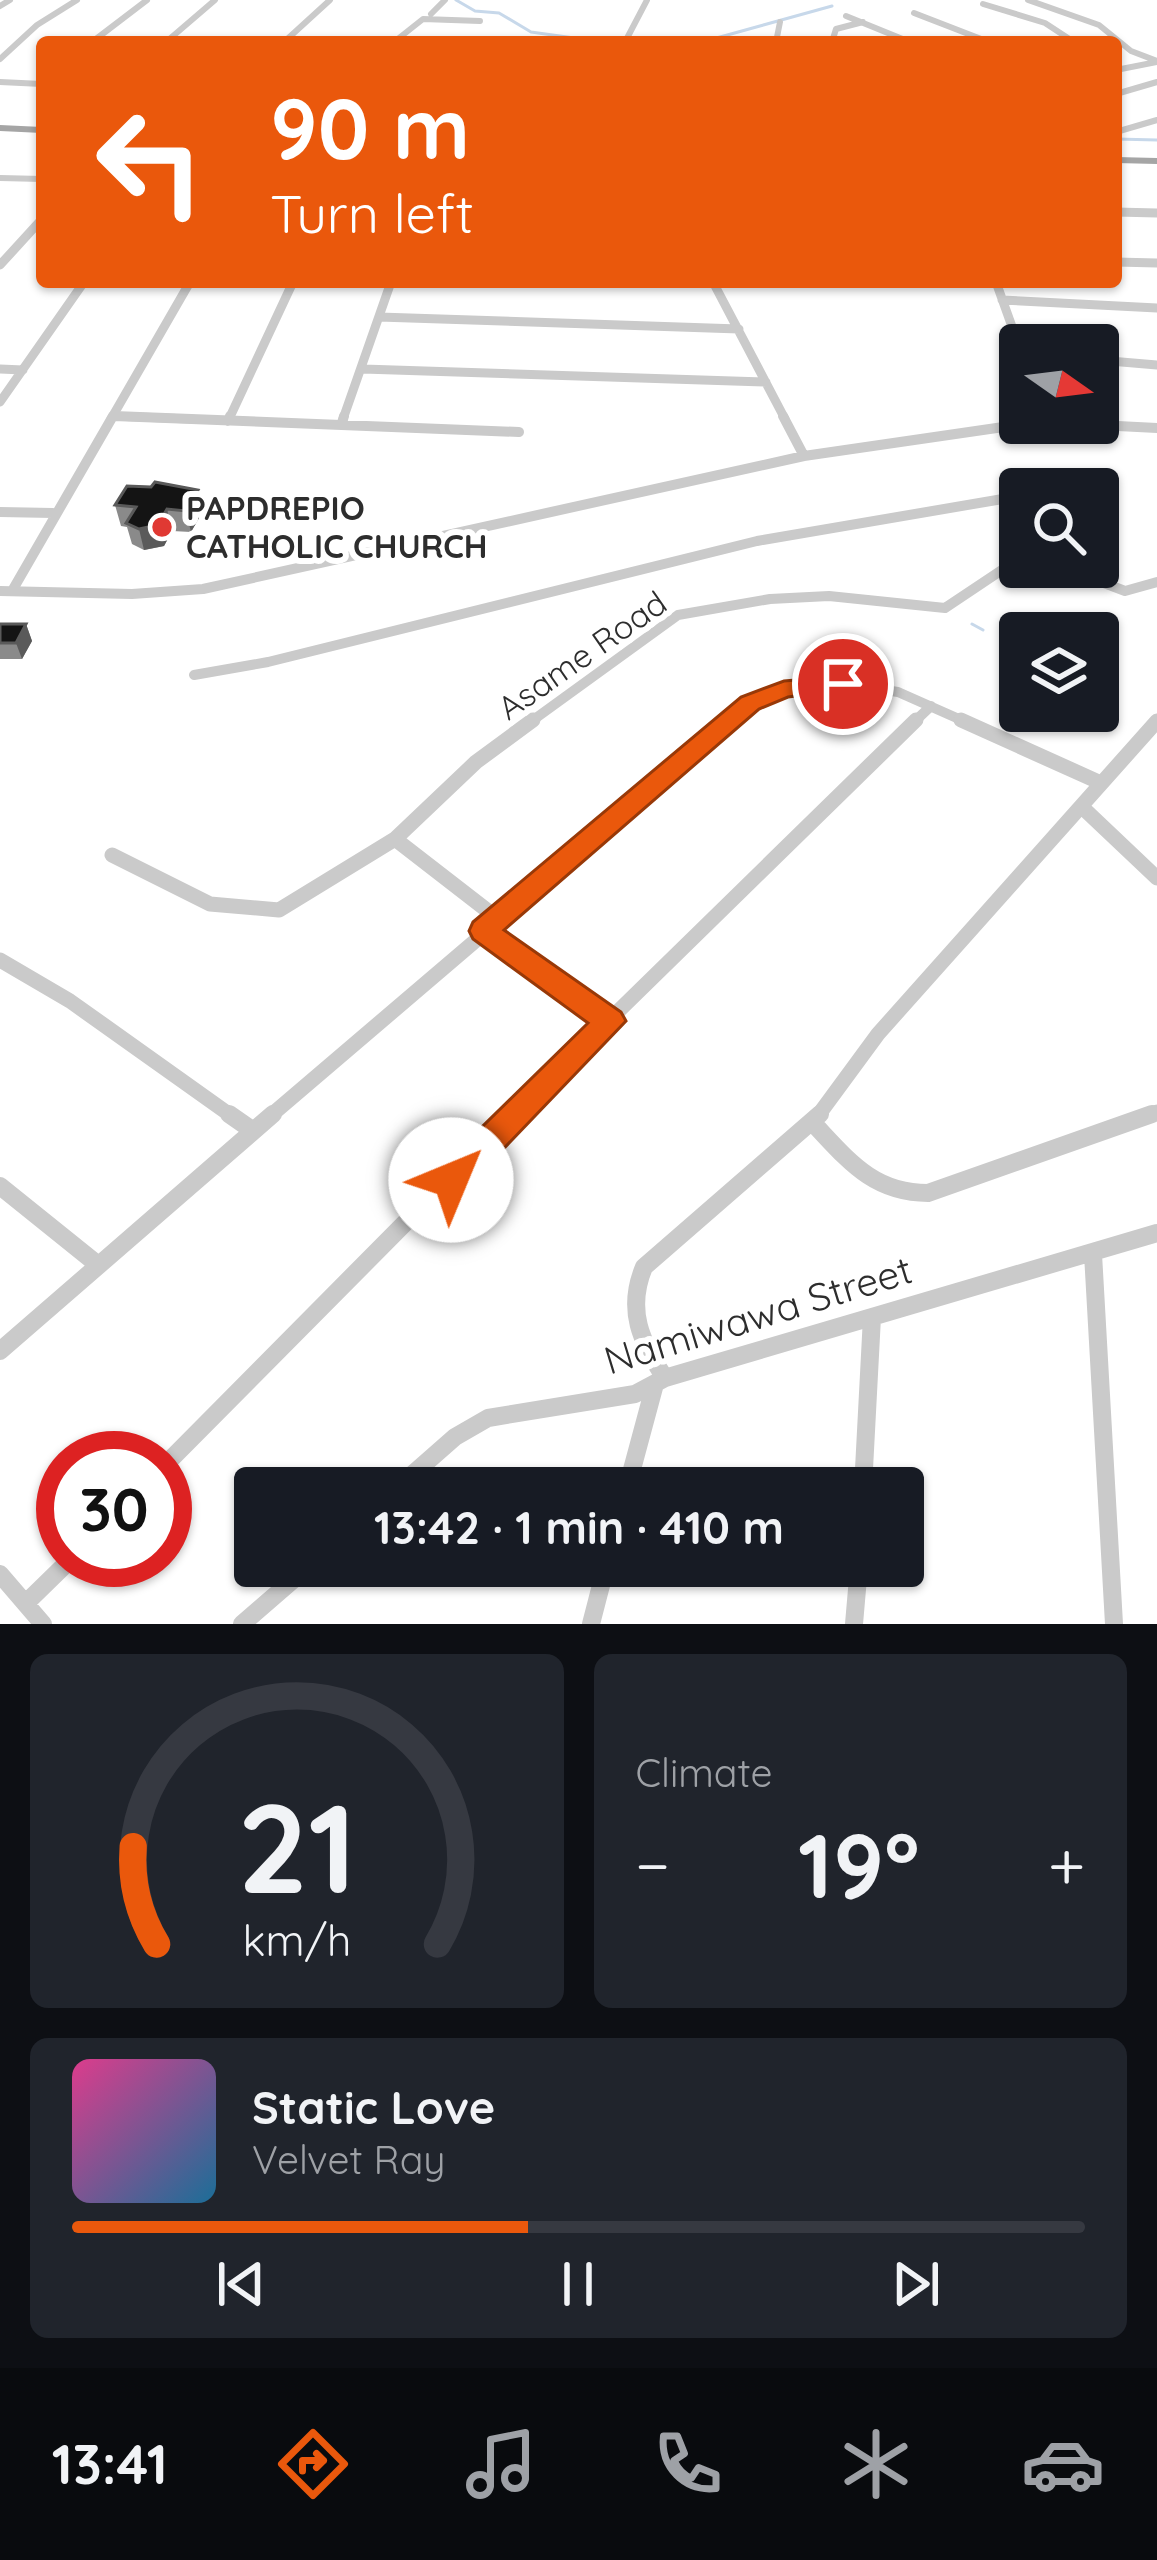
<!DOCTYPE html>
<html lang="en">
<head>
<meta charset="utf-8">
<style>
	:root { --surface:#171b24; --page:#20242c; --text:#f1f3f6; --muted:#9ea1a6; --line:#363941; --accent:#ea580c }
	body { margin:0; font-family:Quicksand,sans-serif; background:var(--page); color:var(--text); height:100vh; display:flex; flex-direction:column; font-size:45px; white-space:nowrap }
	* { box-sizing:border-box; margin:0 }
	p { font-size:39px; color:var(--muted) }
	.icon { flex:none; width:66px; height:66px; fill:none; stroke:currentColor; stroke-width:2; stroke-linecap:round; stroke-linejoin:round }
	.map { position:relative; height:1624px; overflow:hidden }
	.drawer { display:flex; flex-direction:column; gap:30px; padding:30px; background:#0d0f14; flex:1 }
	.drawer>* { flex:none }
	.top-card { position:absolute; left:36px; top:36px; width:1086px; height:252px; border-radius:12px; box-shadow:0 3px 9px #0004; background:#ea580c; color:#fff; overflow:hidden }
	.needle { width:78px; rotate:104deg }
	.tools { position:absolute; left:999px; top:324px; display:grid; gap:24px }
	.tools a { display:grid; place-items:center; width:120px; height:120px; border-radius:12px; background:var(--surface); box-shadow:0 3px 9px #0004; font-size:60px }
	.speed { position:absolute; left:36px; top:1431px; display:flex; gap:24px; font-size:60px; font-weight:700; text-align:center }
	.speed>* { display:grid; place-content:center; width:156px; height:156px; border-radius:50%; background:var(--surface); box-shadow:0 3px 9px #0004; line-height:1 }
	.speed .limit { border:18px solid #d22; background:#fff; color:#111 }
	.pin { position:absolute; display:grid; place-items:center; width:102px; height:102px; color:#fff; margin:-51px; border:6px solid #fff; border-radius:50%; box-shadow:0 3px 12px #0007 }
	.me { position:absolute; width:132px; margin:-66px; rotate:45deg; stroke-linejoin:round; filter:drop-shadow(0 0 9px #0008) }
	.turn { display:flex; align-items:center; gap:42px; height:252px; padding:0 36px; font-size:54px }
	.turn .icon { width:156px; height:156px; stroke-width:2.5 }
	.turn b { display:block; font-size:84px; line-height:102px }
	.big { font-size:90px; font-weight:800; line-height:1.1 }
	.drawer .card { flex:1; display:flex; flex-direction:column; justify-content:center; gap:18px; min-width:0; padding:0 42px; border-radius:18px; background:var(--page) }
	.drawer .dial { align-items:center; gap:0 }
	.dial svg { height:312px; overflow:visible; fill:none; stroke:var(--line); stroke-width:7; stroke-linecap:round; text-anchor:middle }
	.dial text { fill:var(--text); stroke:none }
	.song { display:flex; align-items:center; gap:36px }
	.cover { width:144px; height:144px; border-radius:18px; background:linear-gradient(135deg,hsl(330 70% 55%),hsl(200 70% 35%)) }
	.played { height:12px; border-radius:6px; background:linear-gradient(90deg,var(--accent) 45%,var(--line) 45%) }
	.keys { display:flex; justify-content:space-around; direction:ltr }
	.heat { display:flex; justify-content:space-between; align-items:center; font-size:66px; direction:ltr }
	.drawer .tiles { flex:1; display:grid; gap:30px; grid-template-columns:1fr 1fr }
	.card:last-child { grid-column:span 2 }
	.trip { position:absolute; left:234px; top:1467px; width:690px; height:120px; border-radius:12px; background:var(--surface); box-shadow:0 3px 9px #0004; font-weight:800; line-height:120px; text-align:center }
	.tab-bar { display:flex; height:192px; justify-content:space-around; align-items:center; background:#090b0e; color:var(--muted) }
	.tab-bar .icon { width:84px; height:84px }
	.tab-bar .current { color:var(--accent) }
	.tab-bar b { font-size:54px; color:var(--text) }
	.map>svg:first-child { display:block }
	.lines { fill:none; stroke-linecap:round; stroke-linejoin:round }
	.stream { stroke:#c7d8ea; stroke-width:3 }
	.minor-far4 { stroke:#cacaca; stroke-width:6 }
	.minor-far3 { stroke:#cacaca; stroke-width:9 }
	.minor-far2 { stroke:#cacaca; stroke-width:10 }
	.minor-far1 { stroke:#cacaca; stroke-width:15 }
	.minor { stroke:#cacaca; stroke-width:18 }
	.major { fill:#a5a5a5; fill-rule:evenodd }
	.wall { fill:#8a8a8a }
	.shaded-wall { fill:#5a5a5a }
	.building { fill:#141414; stroke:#5a5a5a; stroke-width:3 }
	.route { fill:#ea580c; stroke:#983908; stroke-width:3 }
	.poi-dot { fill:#e03933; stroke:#fff; stroke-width:4.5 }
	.labels { text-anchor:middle; stroke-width:12; stroke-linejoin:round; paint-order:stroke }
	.poi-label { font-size:33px; font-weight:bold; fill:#2d2d2d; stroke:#fff; text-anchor:start }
	.street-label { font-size:33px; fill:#2d2d2d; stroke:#fff }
	.near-street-label { font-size:39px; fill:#2d2d2d; stroke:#fff }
</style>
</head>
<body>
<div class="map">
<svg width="1157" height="1624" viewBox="0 0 1157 1624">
	<rect width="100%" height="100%" fill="#fff"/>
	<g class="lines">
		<path class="stream" d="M456,0L475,11L499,13L531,32L603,42
			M702,42L832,6
			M1116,139L1157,140
			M972,624L983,630"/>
		<path class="minor-far4" d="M1028,0L1099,25L1131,51L1157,61
			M983,4L1045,23L1074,42
			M0,6L10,0
			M914,13L989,42
			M431,14L445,0
			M846,16L910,42
			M497,40L506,42
			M92,42L147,0
			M166,42L215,0
			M284,42L330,0
			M394,42L423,19L480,21
			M625,42L647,0
			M776,42L780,22
			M832,42L836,29L863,22
			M0,59L37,25L77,0
			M1116,70L1157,62
			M0,82L42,84
			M1116,94L1157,82
			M1116,132L1157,120
			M0,178L42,179"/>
		<path class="minor-far3" d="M1116,212L1157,213
			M1116,262L1157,263
			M0,265L42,219
			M713,282L785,419
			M996,282L1020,349
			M1002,300L1157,308
			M379,317L739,329
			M1098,360L1157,365
			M0,369L23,370
			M363,369L766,382
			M0,402L84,282
			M113,416L190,419
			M111,419L190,282
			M229,419L293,282
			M343,419L391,282"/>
		<path class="minor-far2" d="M114,416L519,432
			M783,416L804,456
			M228,421L230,416
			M342,423L344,416
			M1059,423L1157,428
			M0,512L53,513
			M1062,567L1125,591L1157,582
			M0,591L132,594L203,589L804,456L1031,423
			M12,591L113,416
			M194,675L268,662L757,541L1020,496
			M529,723L678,615L770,599L829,596L945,608L1020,558
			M730,723L763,696L843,684L898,692L968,723
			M913,723L931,706"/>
		<path class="minor-far1" d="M961,720L1101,783
			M1082,807L1157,878
			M112,855L210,904L279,910L395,839
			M497,918L395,839L476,762L533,720
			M484,931L610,1021
			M0,960L70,1001L233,1117
			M269,1117L734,720
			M510,1117L916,720
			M817,1117L878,1034L1157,721
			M1143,1117L1157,1112"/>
		<path class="minor" d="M229,1114L252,1130
			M813,1123C848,1160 873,1193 928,1193L1152,1114
			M0,1186L97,1264
			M1093,1254L1114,1624
			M0,1351L273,1114
			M665,1378C641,1342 626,1310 644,1267L820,1114
			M165,1465L513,1114
			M397,1488L455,1437L488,1418L635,1394L665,1378L1157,1233
			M627,1488L655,1384
			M863,1488L872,1317
			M0,1574L43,1624
			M27,1602L70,1560
			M242,1624L309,1566
			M591,1624L606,1566
			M854,1624L859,1566"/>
		<path class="major" d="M0,125L42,127V133L0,131Z
			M1116,157L1157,158V164L1116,163Z"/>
	</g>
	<path class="wall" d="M198,490L203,511L191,532L172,531L164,546L144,550L132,544L127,527L121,526L115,505Z
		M0,624H26L32,641L22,659H0Z"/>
	<path class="shaded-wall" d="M198,490L203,511L191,532L186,511Z
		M167,509L172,531L164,546L144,550L139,529Z
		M26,624L32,641L22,659L16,643Z"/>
	<path class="building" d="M155,482L198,490L186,511L167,509L158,525L139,529L126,523L136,507L115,505L127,486L151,487Z
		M0,624H26L16,643H0Z"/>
	<path class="route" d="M843,676L852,678L856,684L852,689L788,697L759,709L504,930L621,1012L626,1021L463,1191L451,1195L439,1191L434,1180L439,1169L588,1023L473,939L469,931L473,922L741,697L784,681Z"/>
	<circle class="poi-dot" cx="162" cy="527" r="12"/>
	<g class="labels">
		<g class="poi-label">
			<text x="186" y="520">PAPDREPIO<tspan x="186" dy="38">CATHOLIC CHURCH</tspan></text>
		</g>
		<g class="street-label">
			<text transform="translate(582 655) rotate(-35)" y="12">Asame Road</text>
		</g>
		<g class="near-street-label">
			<text transform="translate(758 1315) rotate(-17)" y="14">Namiwawa Street</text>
		</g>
	</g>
</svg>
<div class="tools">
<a><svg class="needle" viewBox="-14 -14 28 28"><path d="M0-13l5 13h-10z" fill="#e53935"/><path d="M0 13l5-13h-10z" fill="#9ea1a6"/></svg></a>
<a><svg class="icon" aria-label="search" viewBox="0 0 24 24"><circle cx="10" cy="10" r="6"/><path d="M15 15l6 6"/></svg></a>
<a><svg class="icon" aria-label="layers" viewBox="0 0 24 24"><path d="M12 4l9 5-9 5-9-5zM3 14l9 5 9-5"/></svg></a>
</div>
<div class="speed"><div class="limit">30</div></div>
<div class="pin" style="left:843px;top:684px;background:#d93025"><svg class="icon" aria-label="arrive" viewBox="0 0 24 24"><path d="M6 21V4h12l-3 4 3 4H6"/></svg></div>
<svg class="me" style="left:451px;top:1180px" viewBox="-20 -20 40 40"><circle r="19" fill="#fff"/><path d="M0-13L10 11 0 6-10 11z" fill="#ea580c"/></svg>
<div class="trip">13:42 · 1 min · 410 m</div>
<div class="top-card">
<div class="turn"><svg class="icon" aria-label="left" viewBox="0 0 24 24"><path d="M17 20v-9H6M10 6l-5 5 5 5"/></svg><div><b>90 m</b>Turn left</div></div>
</div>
</div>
<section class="drawer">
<div class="tiles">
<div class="card dial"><svg viewBox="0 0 100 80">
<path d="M14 69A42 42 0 1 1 86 69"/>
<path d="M14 69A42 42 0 0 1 8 44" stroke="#ea580c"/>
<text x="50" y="56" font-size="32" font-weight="700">21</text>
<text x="50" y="72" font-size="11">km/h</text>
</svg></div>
<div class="card"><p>Climate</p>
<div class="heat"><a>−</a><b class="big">19°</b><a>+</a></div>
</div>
<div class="card">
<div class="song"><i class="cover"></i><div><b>Static Love</b><p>Velvet Ray</p></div></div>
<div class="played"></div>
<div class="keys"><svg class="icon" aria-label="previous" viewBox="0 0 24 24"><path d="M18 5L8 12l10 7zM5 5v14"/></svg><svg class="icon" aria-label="pause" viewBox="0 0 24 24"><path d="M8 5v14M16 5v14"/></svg><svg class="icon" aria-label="next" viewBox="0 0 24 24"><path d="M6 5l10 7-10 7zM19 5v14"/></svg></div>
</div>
</div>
</section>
<nav class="tab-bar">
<b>13:41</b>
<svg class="icon current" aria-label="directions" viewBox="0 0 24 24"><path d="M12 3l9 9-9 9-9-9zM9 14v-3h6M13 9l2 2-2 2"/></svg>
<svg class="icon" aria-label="music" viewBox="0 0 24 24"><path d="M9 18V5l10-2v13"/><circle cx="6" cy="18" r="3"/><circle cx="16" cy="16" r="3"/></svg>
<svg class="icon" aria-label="phone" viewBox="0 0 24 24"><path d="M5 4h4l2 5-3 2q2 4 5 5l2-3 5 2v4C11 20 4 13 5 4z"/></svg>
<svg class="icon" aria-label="climate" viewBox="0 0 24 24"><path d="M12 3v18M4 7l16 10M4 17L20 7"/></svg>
<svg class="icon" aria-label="car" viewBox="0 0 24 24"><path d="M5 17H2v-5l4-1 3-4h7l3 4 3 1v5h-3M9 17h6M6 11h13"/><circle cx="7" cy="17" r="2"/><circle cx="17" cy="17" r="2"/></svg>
</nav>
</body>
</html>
